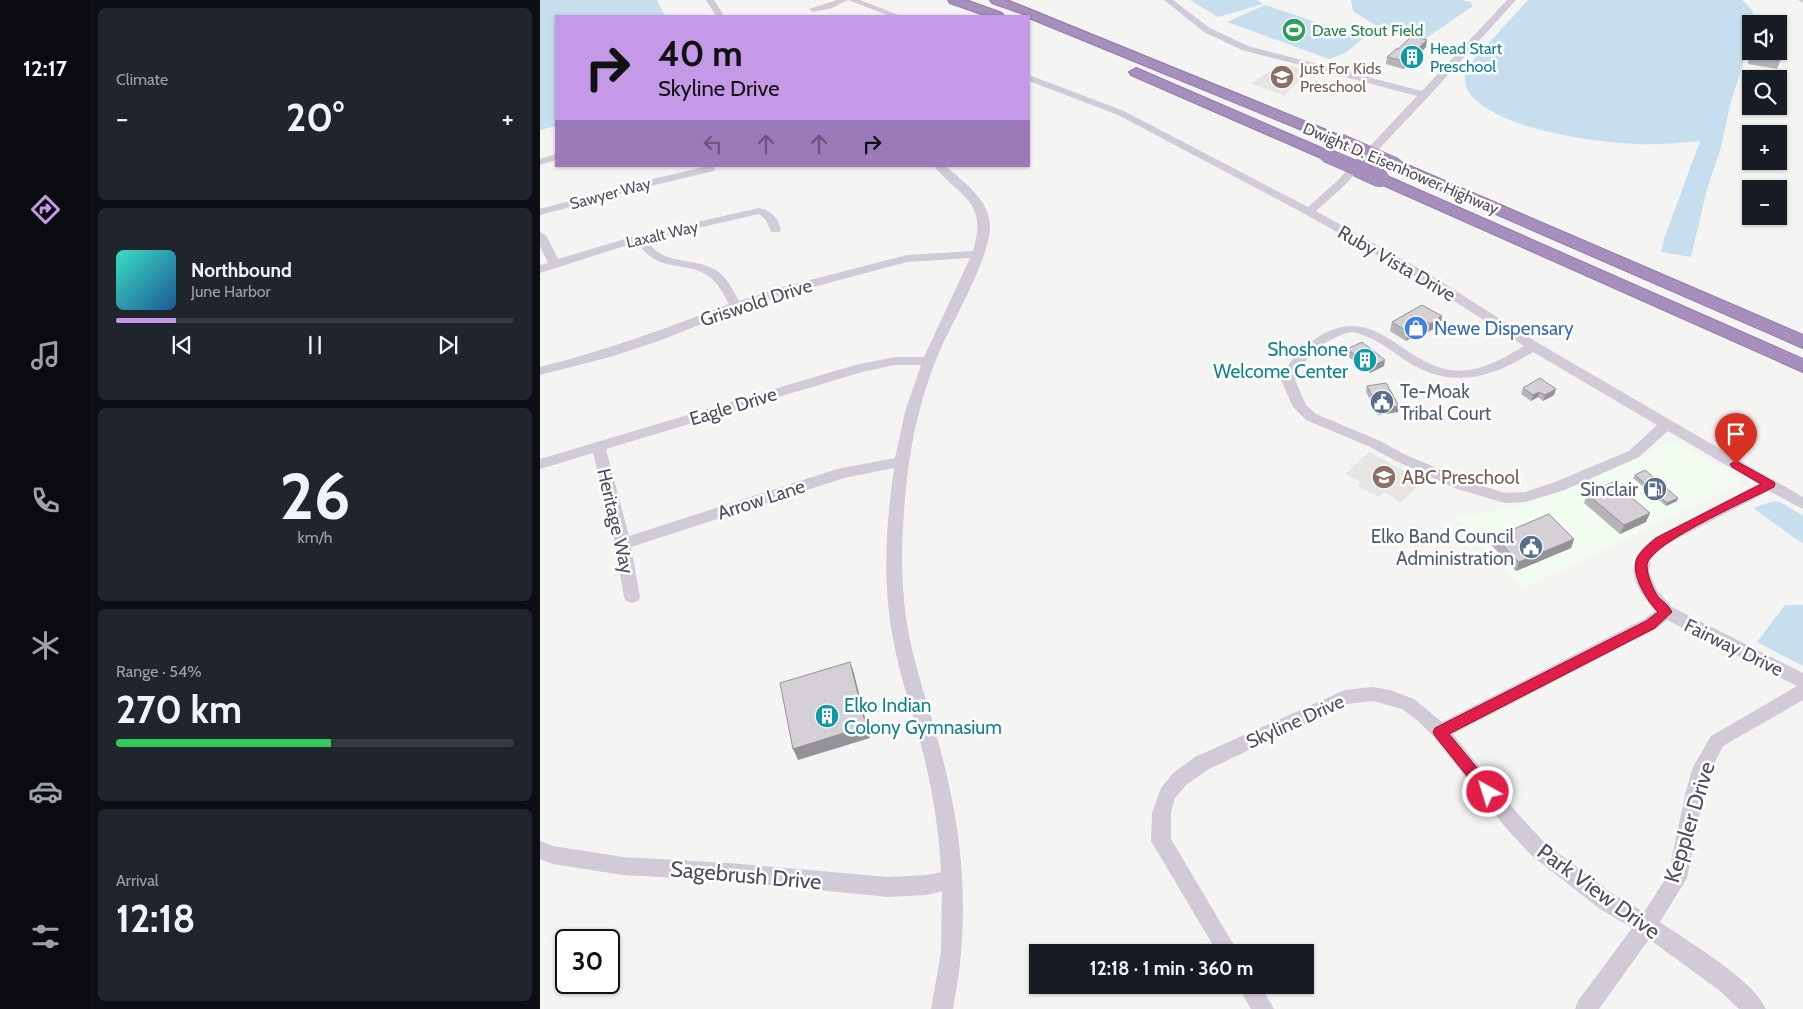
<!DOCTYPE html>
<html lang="en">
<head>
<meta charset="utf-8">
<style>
	:root { --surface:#171b24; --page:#20242c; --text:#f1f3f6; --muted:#9ea1a6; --line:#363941; --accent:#c399e8 }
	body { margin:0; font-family:Cabin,sans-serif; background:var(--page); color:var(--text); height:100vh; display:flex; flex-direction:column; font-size:19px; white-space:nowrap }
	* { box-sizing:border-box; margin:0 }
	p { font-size:16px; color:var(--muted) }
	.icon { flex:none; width:28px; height:28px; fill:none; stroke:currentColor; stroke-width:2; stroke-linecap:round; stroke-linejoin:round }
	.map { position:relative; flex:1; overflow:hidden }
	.side { display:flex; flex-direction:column; gap:8px; padding:8px; background:#0d0f14; width:450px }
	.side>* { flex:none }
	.banner { position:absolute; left:15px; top:15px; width:475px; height:152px; border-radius:0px; box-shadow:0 1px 4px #0004; background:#c399e8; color:#111; overflow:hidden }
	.tools { position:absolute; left:1202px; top:15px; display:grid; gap:10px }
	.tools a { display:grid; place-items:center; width:45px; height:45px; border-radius:0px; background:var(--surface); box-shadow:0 1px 4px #0004; font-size:25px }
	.speed { position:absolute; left:15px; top:929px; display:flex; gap:10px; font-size:25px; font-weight:700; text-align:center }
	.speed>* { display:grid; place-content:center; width:65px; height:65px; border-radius:50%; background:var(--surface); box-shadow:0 1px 4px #0004; line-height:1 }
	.speed .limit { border:2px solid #111; border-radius:8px; background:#fff; color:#111 }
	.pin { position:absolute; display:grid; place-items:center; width:42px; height:42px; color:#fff; margin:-51px -21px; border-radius:50% 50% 50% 0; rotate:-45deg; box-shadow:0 0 5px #0007 }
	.pin .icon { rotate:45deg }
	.me { position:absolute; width:55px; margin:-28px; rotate:321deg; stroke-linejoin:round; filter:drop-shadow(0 0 4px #0008) }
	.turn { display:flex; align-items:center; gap:18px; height:105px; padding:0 20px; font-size:22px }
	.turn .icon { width:65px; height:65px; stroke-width:2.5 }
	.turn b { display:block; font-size:35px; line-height:42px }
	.lanes { display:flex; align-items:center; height:48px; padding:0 20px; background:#0003; justify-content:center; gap:25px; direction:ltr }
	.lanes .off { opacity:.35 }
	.big { font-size:38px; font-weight:700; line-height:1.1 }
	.side .tile { flex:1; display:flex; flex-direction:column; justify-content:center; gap:8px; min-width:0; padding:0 18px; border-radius:8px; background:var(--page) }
	.side .dial { align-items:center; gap:0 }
	.dial b { font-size:65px; line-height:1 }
	.song { display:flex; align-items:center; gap:15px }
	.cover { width:60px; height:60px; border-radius:8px; background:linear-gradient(135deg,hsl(170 70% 55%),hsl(210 70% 35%)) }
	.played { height:5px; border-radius:2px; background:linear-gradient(90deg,var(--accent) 15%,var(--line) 15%) }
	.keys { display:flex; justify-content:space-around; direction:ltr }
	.heat { display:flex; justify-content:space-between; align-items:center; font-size:28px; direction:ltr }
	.charge { height:8px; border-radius:4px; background:linear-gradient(90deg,#34c759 54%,var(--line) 0) }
	.trip { position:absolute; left:489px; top:944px; width:285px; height:50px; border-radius:0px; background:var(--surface); box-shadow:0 1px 4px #0004; font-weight:700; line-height:50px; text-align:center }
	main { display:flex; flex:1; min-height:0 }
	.dock { display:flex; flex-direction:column; width:90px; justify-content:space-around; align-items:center; background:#090b0e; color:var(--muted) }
	.dock .icon { width:35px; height:35px }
	.dock .current { color:var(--accent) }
	.dock b { font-size:22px; color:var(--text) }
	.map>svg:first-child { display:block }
	.commercial { fill:#f3fcf0 }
	.education { fill:#e6e5e4 }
	.green { fill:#c6deed }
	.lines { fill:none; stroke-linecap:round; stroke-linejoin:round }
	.highway-casing { stroke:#927aa8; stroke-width:2 }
	.minor { fill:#d1cbd8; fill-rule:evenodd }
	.highway { fill:#a68fbc; fill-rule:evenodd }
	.highway-bridge-far1-casing { stroke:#927aa8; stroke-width:15; stroke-linecap:butt }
	.highway-bridge-casing { stroke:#927aa8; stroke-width:19; stroke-linecap:butt }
	.highway-bridge-far1 { stroke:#a68fbc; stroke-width:14 }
	.highway-bridge { stroke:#a68fbc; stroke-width:18 }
	.wall { fill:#b6b3b8 }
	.shaded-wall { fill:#949296 }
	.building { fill:#d4d0d6; stroke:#949296 }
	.route { fill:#e11d48; stroke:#92132f }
	.labels { text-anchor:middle; stroke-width:5; stroke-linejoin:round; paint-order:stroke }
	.far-leisure-label { font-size:16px; fill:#27864d; stroke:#fff; text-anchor:start }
	.far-culture-label { font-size:16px; fill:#0d838f; stroke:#fff; text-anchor:start }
	.far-education-label { font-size:16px; fill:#785e54; stroke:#fff; text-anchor:start }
	.far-street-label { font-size:16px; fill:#544c5f; stroke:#fff }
	.street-label { font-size:19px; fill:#544c5f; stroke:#fff }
	.shop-label { font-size:19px; fill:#366cbe; stroke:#fff; text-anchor:start }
	.culture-label { font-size:19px; fill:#0d838f; stroke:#fff; text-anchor:end }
	.service-label { font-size:19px; fill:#4e5e75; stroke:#fff; text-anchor:end }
	.education-label { font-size:19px; fill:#785e54; stroke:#fff; text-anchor:start }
	.near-street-label { font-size:22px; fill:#544c5f; stroke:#fff }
</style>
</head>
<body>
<main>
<nav class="dock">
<b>12:17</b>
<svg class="icon current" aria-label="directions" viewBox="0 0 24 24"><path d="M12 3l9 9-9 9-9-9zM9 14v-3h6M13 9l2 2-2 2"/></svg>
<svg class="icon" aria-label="music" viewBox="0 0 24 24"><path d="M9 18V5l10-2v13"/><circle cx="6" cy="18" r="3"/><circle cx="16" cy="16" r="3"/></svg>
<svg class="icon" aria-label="phone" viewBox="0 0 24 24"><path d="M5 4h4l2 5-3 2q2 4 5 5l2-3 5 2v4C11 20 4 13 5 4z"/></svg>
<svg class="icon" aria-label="climate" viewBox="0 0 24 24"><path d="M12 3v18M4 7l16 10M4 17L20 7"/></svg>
<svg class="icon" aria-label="car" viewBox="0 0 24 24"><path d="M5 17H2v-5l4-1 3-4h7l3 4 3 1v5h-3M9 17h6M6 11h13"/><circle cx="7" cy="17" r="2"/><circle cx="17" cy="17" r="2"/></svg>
<svg class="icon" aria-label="filters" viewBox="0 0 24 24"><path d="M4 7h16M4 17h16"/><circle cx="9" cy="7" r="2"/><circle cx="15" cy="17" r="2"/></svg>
</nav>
<section class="side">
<div class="tile"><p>Climate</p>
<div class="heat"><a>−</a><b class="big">20°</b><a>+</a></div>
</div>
<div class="tile">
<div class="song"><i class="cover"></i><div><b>Northbound</b><p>June Harbor</p></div></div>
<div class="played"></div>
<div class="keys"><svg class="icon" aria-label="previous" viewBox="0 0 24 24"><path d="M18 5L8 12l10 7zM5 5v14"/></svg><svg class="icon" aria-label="pause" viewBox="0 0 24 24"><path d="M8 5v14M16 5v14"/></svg><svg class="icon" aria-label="next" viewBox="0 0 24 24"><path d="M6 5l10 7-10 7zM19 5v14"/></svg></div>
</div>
<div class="tile dial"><b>26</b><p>km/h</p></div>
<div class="tile"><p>Range · 54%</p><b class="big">270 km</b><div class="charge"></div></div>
<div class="tile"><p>Arrival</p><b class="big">12:18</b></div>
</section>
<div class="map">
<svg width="1263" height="1009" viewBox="0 0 1263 1009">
	<rect width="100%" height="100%" fill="#f4f4f3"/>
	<path class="commercial" d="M1126,442H1138L1199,477V484L983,589L915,518L988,504L1106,455Z"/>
	<path class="education" d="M742,64L770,71L744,96L711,83Z
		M829,452L883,481L861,502L844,492L838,497L818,486L821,482L805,474Z"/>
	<path class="green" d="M0,0H117L125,16H16V126L0,130Z
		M650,0H717L723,4L678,17Z
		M811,0H921L930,2L933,6L885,39L841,29L813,11Z
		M988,0H1202L1212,10L1214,17L1213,24H1211V31L1203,64L1190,105L1181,148L1167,189L1151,257L1121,252L1124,239L1160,141C1139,143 1119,145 1099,144C1057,143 952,129 928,91C924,84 925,76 926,68Z
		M725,5L824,38L805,53L789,59L687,22Z
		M1234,501L1242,503L1263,516V544L1213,508Z
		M1245,605H1263V666L1217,642Z"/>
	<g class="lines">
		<g class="highway-casing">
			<path id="highway" d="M408,0H426L462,13L464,16H447L410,3Z
				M450,0H467L806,138L809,141L806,144H796L489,18V16L452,3Z
				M596,68L791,152L794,155L791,158H781L591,75L589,72Z
				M856,160L1263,335V348L850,168L848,165L850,162Z
				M840,173L1263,359V372L834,181L832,178L834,175Z"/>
		</g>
		<path class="minor" d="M166,0H174L184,16H176Z
			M297,0H320L361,16H350L308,0L292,8L273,12L269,9Z
			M624,0H633L670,28L708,46L882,91L967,0H976L888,97L805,185L776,211L894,277L998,343L1263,497V509L1229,491L1125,545L1111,559L1109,572L1117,590L1132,607L1263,673V700L1183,746L1171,769L1164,791L1147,878L1120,922C1147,941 1214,980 1226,1009H1199L1180,991L1109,939L1059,1009H1035L1038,1001L1092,928L1060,909L991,855L965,827L894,737L878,721L862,709L833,701L807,704L669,769L646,785L635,798L631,813V839L698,952H677L611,841L612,813L621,788L633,773L655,757L805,690L833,687L850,690L874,699L902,722L1104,619L1115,611C1091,583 1082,563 1115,537L1218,484L1128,431L1099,457L1025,490L985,502L965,503L917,489L854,460L828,446L766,420L753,407L741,380C748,362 761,347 778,337C833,303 857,357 905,369C933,376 961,360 984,346L886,283L765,214L578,115L489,81V75L584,111L768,207L797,181L877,96L702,50L664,32ZM812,332C832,336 848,348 865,360C910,390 950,379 993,352L1117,425L1089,451L1015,482L985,492L965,493L927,481L864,454L838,440L776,414L766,405L755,380C764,356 787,337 812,332ZM1127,620L1257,686L1171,736L1153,767L1146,791L1128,875L1104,912L1074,895L1005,843L979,815L913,734L1116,629Z
			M1258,0H1263V3Z
			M16,154V160L0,165V159Z
			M168,166L174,167L175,169L174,171L102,188L0,215V209L96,183Z
			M394,166H405C423,181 449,200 450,225C451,259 409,326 396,360C378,405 369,451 365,498C361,545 360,593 370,640C380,687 398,733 408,781C421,837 426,895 421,952C420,971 416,990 413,1009H391L401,952L402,891L387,895L348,897L190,881L83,875L13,864L0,859V841L13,846L83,857L190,863L348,877L387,875L401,872C399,829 392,786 381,745C372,709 359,675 353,638C342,582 346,525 354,468L304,478L91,547L100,597L98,601L92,603L86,601L84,597L75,544L53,453L0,469V459L315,365L355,357H384L430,258L367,262L247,294L200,309L116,342L70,357L0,375V367C67,350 125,329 189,304C183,294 179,283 168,276C143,259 119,275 97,242L0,273V265L8,263L0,246V232L6,235L18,259L95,236L219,208C231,211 238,217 241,230L239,232H231L226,220L219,214L106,240C125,267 151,256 176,270C187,277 193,290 199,301L239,288L367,255L433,251C448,200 421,199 394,166ZM355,365H381L365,412L355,458L297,469L89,536L66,449L322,372Z
			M697,985H720L734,1009H711Z"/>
		<use href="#highway" class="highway"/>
		<g class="highway-bridge-far1-casing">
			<path id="highway-bridge-far1" d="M801,141L856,165
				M786,155L821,170"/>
		</g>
		<g class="highway-bridge-casing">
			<path id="highway-bridge" d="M818,168L840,178"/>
		</g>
		<use href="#highway-bridge-far1" class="highway-bridge-far1"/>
		<use href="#highway-bridge" class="highway-bridge"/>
	</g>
	<path class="wall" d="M886,47L863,69L846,64L847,57L858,49Z
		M1211,47V51H1239L1241,59L1237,69L1208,64Z
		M882,305L901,325L888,332L884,330L866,341L850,331L852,322Z
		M807,349L844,366L830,373L806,355Z
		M827,386L859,406L858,412L838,415L826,392Z
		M983,388L1014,395L1003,401L998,397L991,401L981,394Z
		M1095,475L1137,501L1126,506L1093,478Z
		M1047,494L1106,522L1080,534L1044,503Z
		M955,537L1034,539L1031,548L976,571L952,546Z"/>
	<path class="shaded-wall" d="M887,40L886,47L863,69L864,61Z
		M902,316L901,325L888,332L890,324Z
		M886,322L884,330L866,341L868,332Z
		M845,360L844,366L830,373L831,367Z
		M1016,389L1014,395L1003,401L1005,395Z
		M999,392L998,397L991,401L993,395Z
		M859,406L858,412L838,415L839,409Z
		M1138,498L1137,501L1126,506L1127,503Z
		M1110,513L1106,522L1080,534L1084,525Z
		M1034,539L1031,548L976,571L979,562Z
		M310,662L314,673L330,738L258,760L253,749Z"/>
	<path class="building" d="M1239,29L1245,30L1241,59L1212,54V51H1239Z
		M872,36L887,40L864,61L847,57L856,49H858Z
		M882,305L902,316L890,324L886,322L868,332L852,322Z
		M822,342L845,360L831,367L807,349Z
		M1000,378L1016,389L1005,395L999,392L993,395L983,388Z
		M846,383L859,406L839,409L827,386Z
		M1105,470L1138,498L1127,503L1095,475Z
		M1073,482L1110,513L1084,525L1047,494Z
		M1009,514L1034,539L979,562L955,537Z
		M310,662L326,726L253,749L240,683Z"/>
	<path class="route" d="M1196,461L1234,482L1235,484L1234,487C1213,498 1108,544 1107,565C1107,575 1113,590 1119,598C1124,602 1129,606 1132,612L1115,628L909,734L953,787L955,792L953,796L948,798L943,796L895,736L893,732L895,728L1106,621L1118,612C1107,601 1090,574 1097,558C1101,550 1109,544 1116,538L1221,484L1192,467L1190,464Z"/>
	<defs>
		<g id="stadium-disc" transform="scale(1.25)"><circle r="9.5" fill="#2e9e5b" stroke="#fff"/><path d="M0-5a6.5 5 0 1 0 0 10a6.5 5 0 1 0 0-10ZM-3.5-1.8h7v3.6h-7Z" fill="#fff"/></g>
		<g id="building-disc" transform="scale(1.25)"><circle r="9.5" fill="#0f9aa8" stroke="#fff"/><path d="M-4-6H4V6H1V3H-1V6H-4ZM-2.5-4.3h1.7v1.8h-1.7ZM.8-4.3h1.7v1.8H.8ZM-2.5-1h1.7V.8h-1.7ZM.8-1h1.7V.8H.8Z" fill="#fff"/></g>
		<g id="school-disc" transform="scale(1.25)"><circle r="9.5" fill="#8d6e63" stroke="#fff"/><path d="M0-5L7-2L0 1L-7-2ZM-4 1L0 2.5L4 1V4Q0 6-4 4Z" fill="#fff"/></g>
		<g id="shop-disc" transform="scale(1.25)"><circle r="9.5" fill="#3f7fe0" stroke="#fff"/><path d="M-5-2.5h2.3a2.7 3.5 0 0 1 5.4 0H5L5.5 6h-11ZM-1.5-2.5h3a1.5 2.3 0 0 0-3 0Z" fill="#fff"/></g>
		<g id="civic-disc" transform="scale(1.25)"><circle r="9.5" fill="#5c6f8a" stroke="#fff"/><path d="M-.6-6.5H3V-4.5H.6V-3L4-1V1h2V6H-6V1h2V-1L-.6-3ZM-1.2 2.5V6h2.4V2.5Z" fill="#fff"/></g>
		<g id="fuel-disc" transform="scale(1.25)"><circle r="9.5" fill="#5c6f8a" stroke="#fff"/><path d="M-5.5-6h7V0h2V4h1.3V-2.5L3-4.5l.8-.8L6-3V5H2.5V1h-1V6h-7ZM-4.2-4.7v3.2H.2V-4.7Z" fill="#fff"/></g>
	</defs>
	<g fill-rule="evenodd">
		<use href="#stadium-disc" x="754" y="30"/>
		<use href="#building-disc" x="872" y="57"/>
		<use href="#school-disc" x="742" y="77"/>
		<use href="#shop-disc" x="876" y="328"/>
		<use href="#building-disc" x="825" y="360"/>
		<use href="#civic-disc" x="842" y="402"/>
		<use href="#school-disc" x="844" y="477"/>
		<use href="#fuel-disc" x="1115" y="489"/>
		<use href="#civic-disc" x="991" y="547"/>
		<use href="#building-disc" x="287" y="716"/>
	</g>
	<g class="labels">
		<g class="far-leisure-label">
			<text x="772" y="36">Dave Stout Field</text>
		</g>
		<g class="far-culture-label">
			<text x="890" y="54">Head Start<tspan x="890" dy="18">Preschool</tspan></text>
		</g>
		<g class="far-education-label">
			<text x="760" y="74">Just For Kids<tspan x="760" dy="18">Preschool</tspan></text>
		</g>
		<g class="far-street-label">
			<text transform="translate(861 168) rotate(23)" y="6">Dwight D. Eisenhower Highway</text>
			<text transform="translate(70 193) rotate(-15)" y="6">Sawyer Way</text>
			<text transform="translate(122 234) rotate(-13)" y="6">Laxalt Way</text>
		</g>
		<g class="street-label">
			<text transform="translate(857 263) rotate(30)" y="7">Ruby Vista Drive</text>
			<text transform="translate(216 302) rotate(-18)" y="7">Griswold Drive</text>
			<text transform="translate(193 406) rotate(-17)" y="7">Eagle Drive</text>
			<text transform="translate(221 499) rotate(-18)" y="7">Arrow Lane</text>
			<text transform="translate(76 521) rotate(77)" y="7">Heritage Way</text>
			<text transform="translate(1194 647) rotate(26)" y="7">Fairway Drive</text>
			<text transform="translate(755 721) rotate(-24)" y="7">Skyline Drive</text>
		</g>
		<g class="shop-label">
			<text x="894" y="335">Newe Dispensary</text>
		</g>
		<g class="culture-label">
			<text x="808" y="356">Shoshone<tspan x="808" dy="22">Welcome Center</tspan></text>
			<text x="304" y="712" text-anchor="start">Elko Indian<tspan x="304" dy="22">Colony Gymnasium</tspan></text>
		</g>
		<g class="service-label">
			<text x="860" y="398" text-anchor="start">Te-Moak<tspan x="860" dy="22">Tribal Court</tspan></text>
			<text x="1098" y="496">Sinclair</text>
			<text x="974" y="543">Elko Band Council<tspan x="974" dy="22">Administration</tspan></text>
		</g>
		<g class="education-label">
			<text x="862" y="484">ABC Preschool</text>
		</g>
		<g class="near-street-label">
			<text transform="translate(1149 822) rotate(-73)" y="8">Keppler Drive</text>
			<text transform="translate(206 875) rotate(5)" y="8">Sagebrush Drive</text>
			<text transform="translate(1059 891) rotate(36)" y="8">Park View Drive</text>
		</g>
	</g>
</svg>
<div class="tools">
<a><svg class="icon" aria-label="sound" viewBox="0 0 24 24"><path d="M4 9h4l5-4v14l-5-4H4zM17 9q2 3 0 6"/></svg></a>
<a><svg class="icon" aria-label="search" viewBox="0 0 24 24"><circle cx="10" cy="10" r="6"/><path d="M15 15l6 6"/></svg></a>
<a>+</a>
<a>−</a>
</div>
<div class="speed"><div class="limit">30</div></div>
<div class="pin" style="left:1196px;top:464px;background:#d93025"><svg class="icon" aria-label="arrive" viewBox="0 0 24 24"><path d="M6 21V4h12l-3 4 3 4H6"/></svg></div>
<svg class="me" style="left:948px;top:792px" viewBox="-20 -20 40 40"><circle r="17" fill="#e11d48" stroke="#fff" stroke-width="3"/><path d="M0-11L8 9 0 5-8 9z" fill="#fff"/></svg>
<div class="trip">12:18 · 1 min · 360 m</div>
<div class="banner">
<div class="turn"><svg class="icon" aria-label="right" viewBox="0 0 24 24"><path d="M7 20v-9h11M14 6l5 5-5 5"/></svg><div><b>40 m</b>Skyline Drive</div></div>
<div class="lanes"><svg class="icon off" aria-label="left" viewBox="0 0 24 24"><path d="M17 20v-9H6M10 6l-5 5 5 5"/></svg><svg class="icon off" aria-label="ahead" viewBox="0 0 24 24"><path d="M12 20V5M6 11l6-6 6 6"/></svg><svg class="icon off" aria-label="ahead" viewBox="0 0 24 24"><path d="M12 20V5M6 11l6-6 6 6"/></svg><svg class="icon" aria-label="right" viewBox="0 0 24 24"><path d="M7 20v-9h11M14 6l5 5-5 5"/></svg></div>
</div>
</div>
</main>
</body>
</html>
